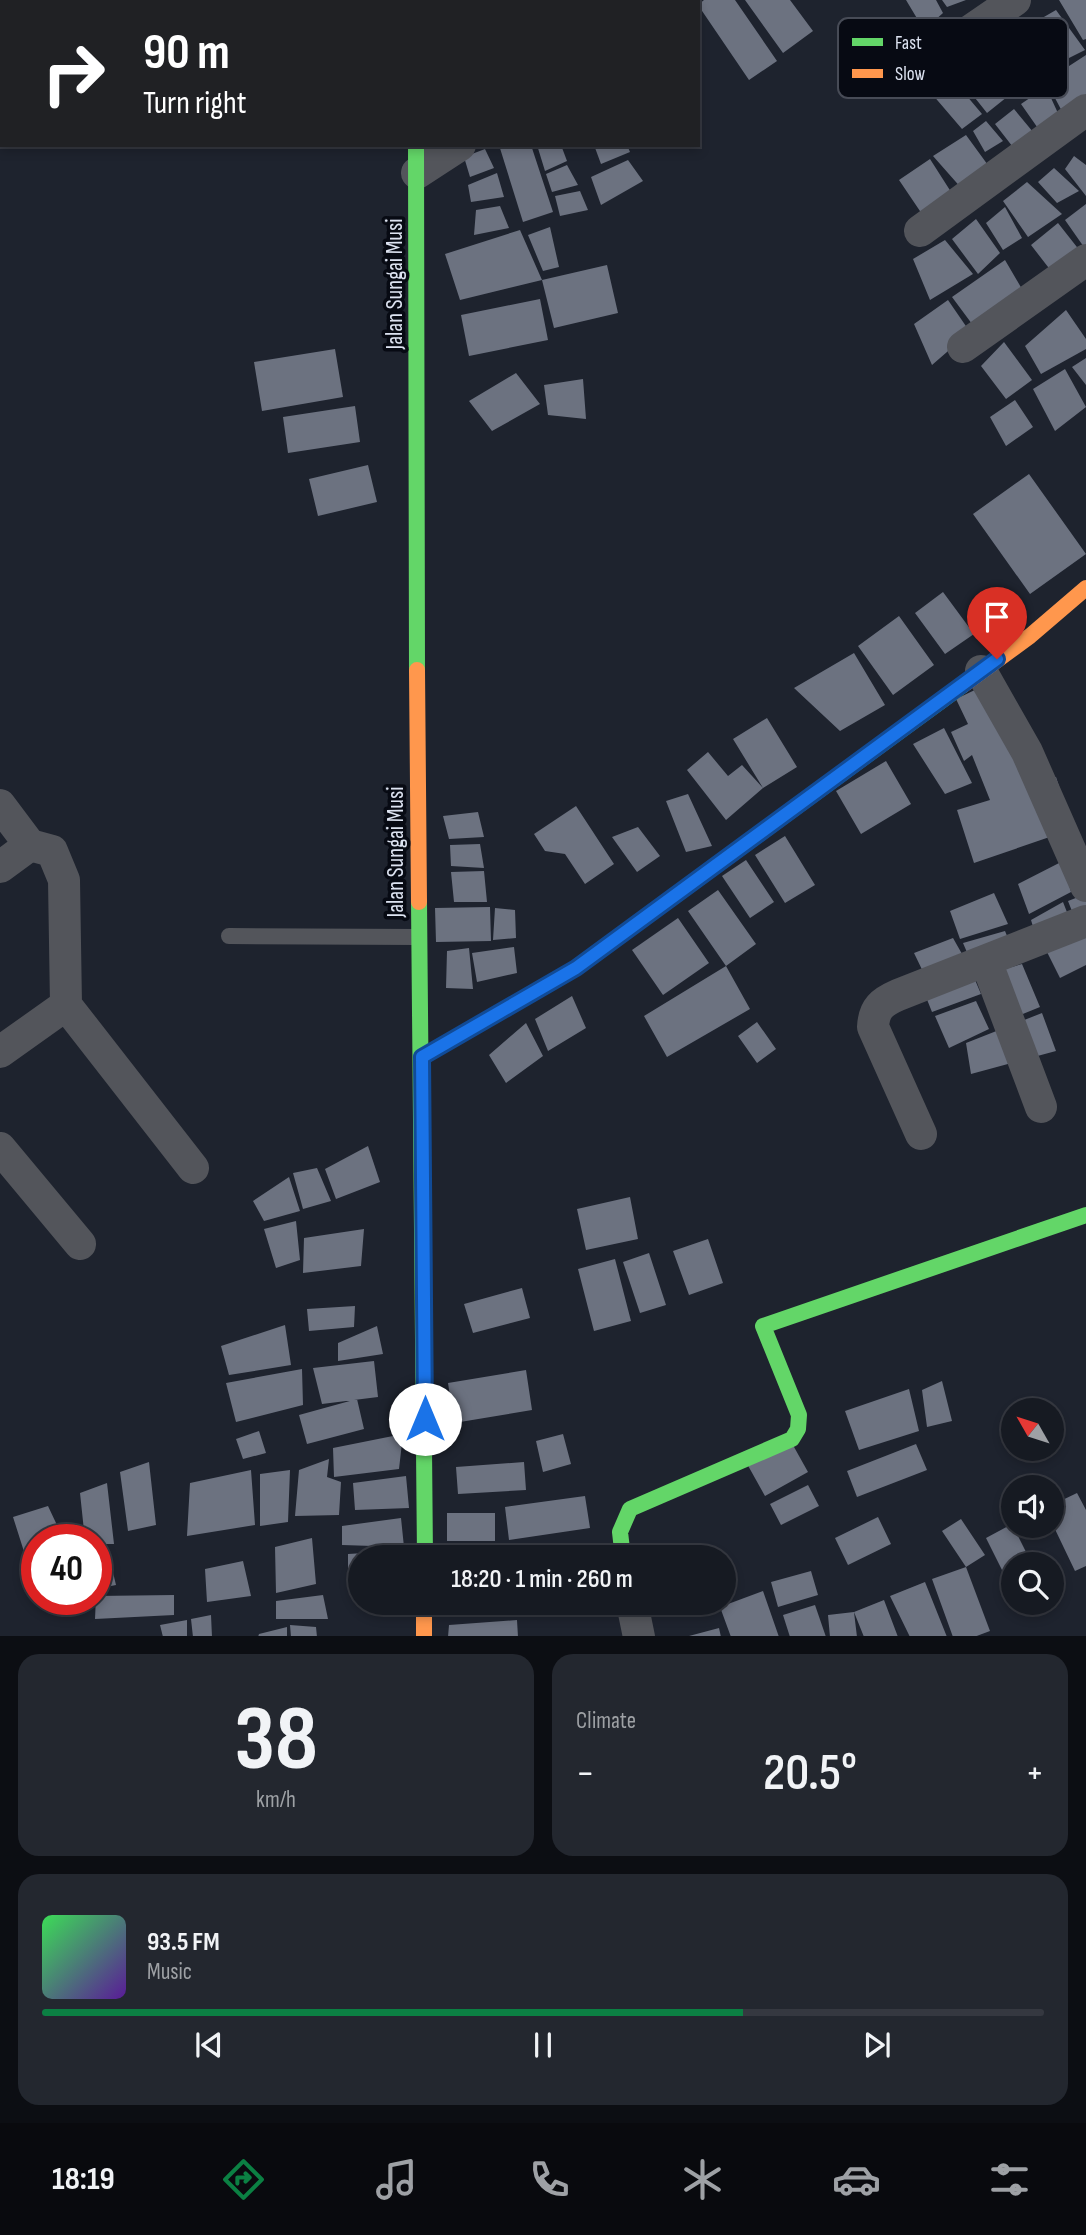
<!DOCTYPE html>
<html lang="en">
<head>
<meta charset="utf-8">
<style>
	:root { --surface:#161a22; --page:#23272f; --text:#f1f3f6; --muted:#9ea1a5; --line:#353840; --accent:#0b8043 }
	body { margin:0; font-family:"Sofia Sans Condensed",sans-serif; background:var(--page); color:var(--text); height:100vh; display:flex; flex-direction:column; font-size:26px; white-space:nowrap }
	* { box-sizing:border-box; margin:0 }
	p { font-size:23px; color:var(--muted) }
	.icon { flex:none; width:38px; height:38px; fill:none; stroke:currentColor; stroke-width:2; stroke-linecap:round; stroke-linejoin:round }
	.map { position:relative; height:1636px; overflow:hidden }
	.side { display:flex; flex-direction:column; gap:18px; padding:18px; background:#0c0e13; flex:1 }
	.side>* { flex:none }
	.banner { position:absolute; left:0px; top:0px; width:700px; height:147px; box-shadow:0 4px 10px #0003,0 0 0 2px var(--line); background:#202124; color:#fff; overflow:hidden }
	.needle { width:46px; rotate:309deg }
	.controls { position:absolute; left:1001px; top:1398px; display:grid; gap:14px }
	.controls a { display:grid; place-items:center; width:63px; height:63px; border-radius:50%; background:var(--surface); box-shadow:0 4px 10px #0003,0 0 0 2px var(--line); font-size:35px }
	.speed { position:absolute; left:21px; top:1524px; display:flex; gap:14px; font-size:35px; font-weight:700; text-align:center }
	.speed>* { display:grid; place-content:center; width:91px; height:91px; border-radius:50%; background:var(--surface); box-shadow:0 4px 10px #0003,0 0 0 2px var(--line); line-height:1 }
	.speed .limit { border:10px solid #d22; background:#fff; color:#111 }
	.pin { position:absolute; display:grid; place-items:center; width:60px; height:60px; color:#fff; margin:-72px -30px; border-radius:50% 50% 50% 0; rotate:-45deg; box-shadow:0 0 7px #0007 }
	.pin .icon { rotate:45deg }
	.me { position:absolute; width:77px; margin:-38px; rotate:0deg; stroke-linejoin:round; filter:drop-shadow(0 0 5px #0008) }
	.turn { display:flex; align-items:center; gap:24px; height:147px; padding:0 28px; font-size:32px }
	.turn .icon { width:91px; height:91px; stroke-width:2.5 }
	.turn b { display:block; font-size:49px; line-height:60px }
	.big { font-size:52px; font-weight:600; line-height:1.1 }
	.side .widget { flex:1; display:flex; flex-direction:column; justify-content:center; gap:10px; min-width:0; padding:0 24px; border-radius:21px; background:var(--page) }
	.side .dial { align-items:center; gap:0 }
	.dial b { font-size:91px; line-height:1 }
	.song { display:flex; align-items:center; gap:21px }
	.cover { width:84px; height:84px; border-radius:10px; background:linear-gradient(135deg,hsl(130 70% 55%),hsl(270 70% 35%)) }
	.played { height:7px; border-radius:4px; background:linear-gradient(90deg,var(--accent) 70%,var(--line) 70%) }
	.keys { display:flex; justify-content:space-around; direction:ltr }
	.heat { display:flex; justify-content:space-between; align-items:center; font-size:38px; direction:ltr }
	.side .tiles { flex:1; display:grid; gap:18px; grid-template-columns:1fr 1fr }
	.widget:last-child { grid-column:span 2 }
	.trip { position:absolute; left:348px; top:1545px; width:388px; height:70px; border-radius:35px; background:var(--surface); box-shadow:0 4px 10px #0003,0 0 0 2px var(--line); font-weight:600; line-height:70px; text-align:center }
	.tab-bar { display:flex; height:112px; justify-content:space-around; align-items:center; background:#090a0e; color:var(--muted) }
	.tab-bar .icon { width:49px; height:49px }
	.tab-bar .selected { color:var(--accent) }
	.tab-bar b { font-size:32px; color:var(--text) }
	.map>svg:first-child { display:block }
	.building { fill:#6c7280 }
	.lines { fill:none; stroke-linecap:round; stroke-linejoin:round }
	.lane { stroke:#53555b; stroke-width:16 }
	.street { stroke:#53555b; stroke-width:32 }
	.fast { stroke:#63d668; stroke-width:16 }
	.slow { stroke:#ff974d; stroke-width:16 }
	.route-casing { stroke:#114b97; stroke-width:18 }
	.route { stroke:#1a73e8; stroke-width:12 }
	.labels { text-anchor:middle; stroke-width:7; stroke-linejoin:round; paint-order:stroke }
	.street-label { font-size:23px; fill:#dde3f1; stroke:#070a13 }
	.key { fill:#070a13; stroke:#474b56; stroke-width:2 }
	.key-label { font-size:19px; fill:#dde3f1 }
</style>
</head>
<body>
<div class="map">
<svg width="1086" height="1637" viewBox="0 0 1086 1637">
	<rect width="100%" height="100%" fill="#1e232e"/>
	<path class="building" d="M704,0H735L777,61L749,80L698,5Z
		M745,0H790L813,31L783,53Z
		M906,0H936L943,13L924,30Z
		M942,0H966L947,7Z
		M1059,0H1086V39L1083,40Z
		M1056,10L1085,50L1065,60L1037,21Z
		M1086,55V101L1065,117L1046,81Z
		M979,63L1012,93L987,113L960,79Z
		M950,76L982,114L962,129L932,94Z
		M1046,87L1062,122L1042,134L1021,104Z
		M1014,109L1038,138L1016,151L995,124Z
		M986,121L1003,141L985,152L973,131Z
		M966,135L993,172L963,190L933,156Z
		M499,145H531L553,212L523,222Z
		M537,145H561L567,161L545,171Z
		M594,145H627L630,152L601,164Z
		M485,149L494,168L470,177L464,157Z
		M1074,156L1086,165V196L1065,169Z
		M930,159L953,195L924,217L899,180Z
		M628,160L643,181L601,205L591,177Z
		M567,165L578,185L552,192L546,174Z
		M1054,168L1079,191L1057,203L1038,182Z
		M497,173L504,197L471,202L468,185Z
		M1027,182L1062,214L1028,237L1003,201Z
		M580,191L588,210L560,216L555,196Z
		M1086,204V250L1065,220Z
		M500,206L509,228L474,235L476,210Z
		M1005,207L1022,238L1003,250L986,223Z
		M976,219L1000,253L978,274L952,239Z
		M1058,223L1084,256L1055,276L1031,245Z
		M550,227L559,267L543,271L528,235Z
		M520,230L542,280L460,300L445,254Z
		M945,240L973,274L930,300L913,259Z
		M1005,260L1026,296L975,328L952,297Z
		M607,265L618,313L554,328L542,280Z
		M540,299L548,340L469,356L461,315Z
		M948,300L970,332L932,365L914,324Z
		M1066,310L1086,339V349L1041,374L1025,346Z
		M1004,342L1032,380L1006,399L981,366Z
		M335,349L343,397L262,411L254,362Z
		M1086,358V385L1072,367Z
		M1065,369L1086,407L1055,431L1033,389Z
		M516,373L540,404L492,431L469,401Z
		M583,379L586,419L548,415L544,385Z
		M1015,400L1033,427L1006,446L990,417Z
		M355,406L360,442L288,453L283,417Z
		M368,465L377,502L318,516L309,479Z
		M1029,474L1086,554L1030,594L973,514Z
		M943,592L974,634L945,654L915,613Z
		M899,616L934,665L893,695L858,646Z
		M854,653L885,705L840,731L794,688Z
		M1002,677L1031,783L1056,777L1073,829L974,863L957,810L990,800L972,755L964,761L951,732L968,724L956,699Z
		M767,718L797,767L763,788L733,739Z
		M944,728L972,783L945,794L913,744Z
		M708,752L728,776L742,765L763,788L726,820L687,770Z
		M886,761L911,804L861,834L836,791Z
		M688,794L712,846L686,852L666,801Z
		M576,806L614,864L585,884L565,854L545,851L534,834Z
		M478,812L484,837L449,839L443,816Z
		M638,827L660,856L637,872L612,837Z
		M785,836L815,885L785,903L755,855Z
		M480,844L484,868L451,866L450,845Z
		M746,860L774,902L750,918L722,876Z
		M1063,861L1071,892L1029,914L1018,884Z
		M484,871L487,902H454L451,872Z
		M718,890L756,944L726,966L688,911Z
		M994,893L1008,924L960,939L950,911Z
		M1086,894V926L1079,929L1068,901Z
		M1063,902L1074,930L1038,943L1031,920Z
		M490,907L491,941L436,942L435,908Z
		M495,908L515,910L516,938L493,940Z
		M678,918L709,963L663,995L632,950Z
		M1005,931L1015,955L975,971L963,943Z
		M1086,935V965L1060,978L1047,952Z
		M953,938L966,961L928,982L914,953Z
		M514,947L517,973L477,982L472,953Z
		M469,948L473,989L446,988L447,951Z
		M1022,964L1040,1007L996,1025L980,976Z
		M726,966L750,1009L667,1057L644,1016Z
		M970,968L981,994L932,1012L924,992Z
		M572,996L586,1028L548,1051L535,1019Z
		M976,1001L989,1029L949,1048L935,1016Z
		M1042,1013L1056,1051L971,1074L966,1043Z
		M757,1022L776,1049L757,1063L738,1036Z
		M526,1023L543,1056L506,1083L489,1055Z
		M368,1146L380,1182L336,1199L325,1169Z
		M317,1168L331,1201L303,1209L293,1173Z
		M289,1177L300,1211L264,1221L253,1201Z
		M630,1197L638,1239L586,1250L577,1209Z
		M296,1221L300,1260L276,1268L264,1229Z
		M364,1229L361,1266L303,1273L304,1238Z
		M708,1239L723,1283L689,1295L673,1251Z
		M649,1253L666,1305L640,1313L623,1262Z
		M615,1259L631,1321L594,1331L578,1269Z
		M522,1288L530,1318L473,1333L464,1304Z
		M355,1306L354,1327L309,1331L307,1309Z
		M285,1325L291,1365L229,1375L221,1346Z
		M377,1326L383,1354L338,1361V1343Z
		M374,1361L378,1397L322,1404L313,1368Z
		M302,1369L303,1405L236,1422L226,1383Z
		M526,1370L532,1410L454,1423L448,1383Z
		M942,1381L952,1421L927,1427L922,1390Z
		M909,1389L919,1431L859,1450L845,1411Z
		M357,1399L364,1429L307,1444L299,1415Z
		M259,1431L266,1453L243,1459L236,1439Z
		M403,1434L399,1469L334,1477L333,1448Z
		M563,1434L571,1464L543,1472L536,1441Z
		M789,1438L808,1472L765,1496L746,1462Z
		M916,1444L927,1470L857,1497L847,1471Z
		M329,1459L327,1477L341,1482L339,1515L295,1516L299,1470Z
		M149,1462L156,1525L128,1531L120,1472Z
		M524,1462L526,1490L458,1494L456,1467Z
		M251,1470L255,1525L187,1536L190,1483Z
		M290,1470L288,1522L260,1526V1474Z
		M406,1476L409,1508L355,1510L353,1483Z
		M107,1483L114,1544H96V1540H85L80,1493Z
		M808,1485L819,1506L781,1525L770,1504Z
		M1077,1493L1086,1510V1566L1075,1571L1052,1523V1505Z
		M585,1496L590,1528L509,1540L505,1507Z
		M48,1506L64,1540H37V1558L27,1561L13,1517Z
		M447,1513H495V1541H447Z
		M878,1517L891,1544L848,1565L835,1538Z
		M401,1518L404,1547L342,1545V1526Z
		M961,1519L985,1555L966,1567L942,1531Z
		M1012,1524L1032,1564H1013V1592L986,1538Z
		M312,1538L316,1584L276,1593L275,1547Z
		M397,1551V1558H360V1571L348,1569V1554Z
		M110,1560L116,1585L96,1589V1564Z
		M243,1561L251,1596L207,1602L205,1569Z
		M966,1567L990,1631L974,1637H953L932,1579Z
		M811,1571L818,1595L778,1607L771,1582Z
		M925,1582L947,1637H910L890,1596Z
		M763,1591L779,1637H731L720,1607Z
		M174,1595V1615L95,1619L96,1596Z
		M323,1595L328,1619H276V1601Z
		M884,1600L898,1637H864L854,1612Z
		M815,1605L826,1637H790L783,1615Z
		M854,1612L857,1637H830L828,1615Z
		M211,1615L212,1637H193L191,1619Z
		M187,1620V1637H163L160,1625Z
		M517,1620L518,1637H448L449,1625Z
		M290,1625L316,1627L317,1637H291Z
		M287,1627V1637H258L259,1634Z
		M719,1628L721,1637H689V1636Z"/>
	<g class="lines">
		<path class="lane" d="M229,936L418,937"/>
		<path class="street" d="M675,2L677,0
			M897,81L1015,0
			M417,173L460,145
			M920,231L1086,110
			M963,347L1086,260
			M981,671L1027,752L1086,886
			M0,805L30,845
			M0,867L30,845L52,851L64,880L66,1005L193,1168
			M986,961L1041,1107
			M0,1052L66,1005
			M921,1134L873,1027C874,1008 882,1002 898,995L1086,921
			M0,1148L80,1244
			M632,1603L639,1637"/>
		<path class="fast" d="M416,145L417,670
			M419,902L425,1558
			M422,1057L576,968L963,685
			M623,1558L620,1532L630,1509L792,1439L798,1429L799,1415L763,1326L1086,1215"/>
		<path class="slow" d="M413,0V2
			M417,670L419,902
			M963,685L1030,636L1086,588
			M424,1603V1637"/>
	</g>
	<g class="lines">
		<g class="route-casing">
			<path id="route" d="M425,1419L422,1057L576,968L997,659"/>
		</g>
		<use href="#route" class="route"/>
	</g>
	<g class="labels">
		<g class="street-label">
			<text transform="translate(394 284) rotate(-90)" y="8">Jalan Sungai Musi</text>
			<text transform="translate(395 852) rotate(-90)" y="8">Jalan Sungai Musi</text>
		</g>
	</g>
	<rect x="838" y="18" width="230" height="80" rx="10" class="key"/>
	<rect x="852" y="38" width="31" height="8" fill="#63d668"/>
	<rect x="852" y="69" width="31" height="9" fill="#ff974d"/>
	<g class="key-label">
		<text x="895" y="49">Fast</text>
		<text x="895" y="80">Slow</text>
	</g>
</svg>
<div class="controls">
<a><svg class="needle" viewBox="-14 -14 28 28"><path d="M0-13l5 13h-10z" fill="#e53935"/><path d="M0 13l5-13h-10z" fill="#9ea1a5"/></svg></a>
<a><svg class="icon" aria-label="sound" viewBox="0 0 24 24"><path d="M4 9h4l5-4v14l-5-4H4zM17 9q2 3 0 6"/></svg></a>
<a><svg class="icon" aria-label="search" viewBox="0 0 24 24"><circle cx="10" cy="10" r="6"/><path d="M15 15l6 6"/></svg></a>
</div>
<div class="speed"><div class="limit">40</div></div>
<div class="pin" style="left:997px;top:659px;background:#d93025"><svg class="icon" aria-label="arrive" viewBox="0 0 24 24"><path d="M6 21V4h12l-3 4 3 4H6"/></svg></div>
<svg class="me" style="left:425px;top:1419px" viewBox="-20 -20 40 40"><circle r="19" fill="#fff"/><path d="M0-13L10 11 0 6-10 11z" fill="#1a73e8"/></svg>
<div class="trip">18:20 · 1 min · 260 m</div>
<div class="banner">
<div class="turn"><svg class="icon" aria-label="right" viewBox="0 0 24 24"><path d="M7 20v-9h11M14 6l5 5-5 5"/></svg><div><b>90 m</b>Turn right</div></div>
</div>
</div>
<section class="side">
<div class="tiles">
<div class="widget dial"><b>38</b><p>km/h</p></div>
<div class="widget"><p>Climate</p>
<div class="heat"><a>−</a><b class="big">20.5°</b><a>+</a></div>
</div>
<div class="widget">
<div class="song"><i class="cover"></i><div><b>93.5 FM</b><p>Music</p></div></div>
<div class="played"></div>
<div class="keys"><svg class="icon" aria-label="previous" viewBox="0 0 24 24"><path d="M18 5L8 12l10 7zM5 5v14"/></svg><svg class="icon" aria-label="pause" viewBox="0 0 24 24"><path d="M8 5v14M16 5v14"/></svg><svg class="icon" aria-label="next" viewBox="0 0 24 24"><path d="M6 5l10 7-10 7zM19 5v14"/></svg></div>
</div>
</div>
</section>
<nav class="tab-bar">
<b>18:19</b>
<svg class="icon selected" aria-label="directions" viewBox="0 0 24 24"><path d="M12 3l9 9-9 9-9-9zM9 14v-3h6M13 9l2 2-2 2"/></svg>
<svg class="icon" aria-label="music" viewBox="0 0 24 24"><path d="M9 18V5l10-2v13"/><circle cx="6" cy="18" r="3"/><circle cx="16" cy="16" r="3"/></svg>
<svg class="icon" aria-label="phone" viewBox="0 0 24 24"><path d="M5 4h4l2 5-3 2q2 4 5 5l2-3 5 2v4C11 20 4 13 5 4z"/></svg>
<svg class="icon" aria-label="climate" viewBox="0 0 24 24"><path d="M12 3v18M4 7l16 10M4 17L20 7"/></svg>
<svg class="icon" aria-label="car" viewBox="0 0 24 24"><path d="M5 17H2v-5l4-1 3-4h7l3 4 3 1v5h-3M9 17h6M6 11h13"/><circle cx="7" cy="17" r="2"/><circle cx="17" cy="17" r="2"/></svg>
<svg class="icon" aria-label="filters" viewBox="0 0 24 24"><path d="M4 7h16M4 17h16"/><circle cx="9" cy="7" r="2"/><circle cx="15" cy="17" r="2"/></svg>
</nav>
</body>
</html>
